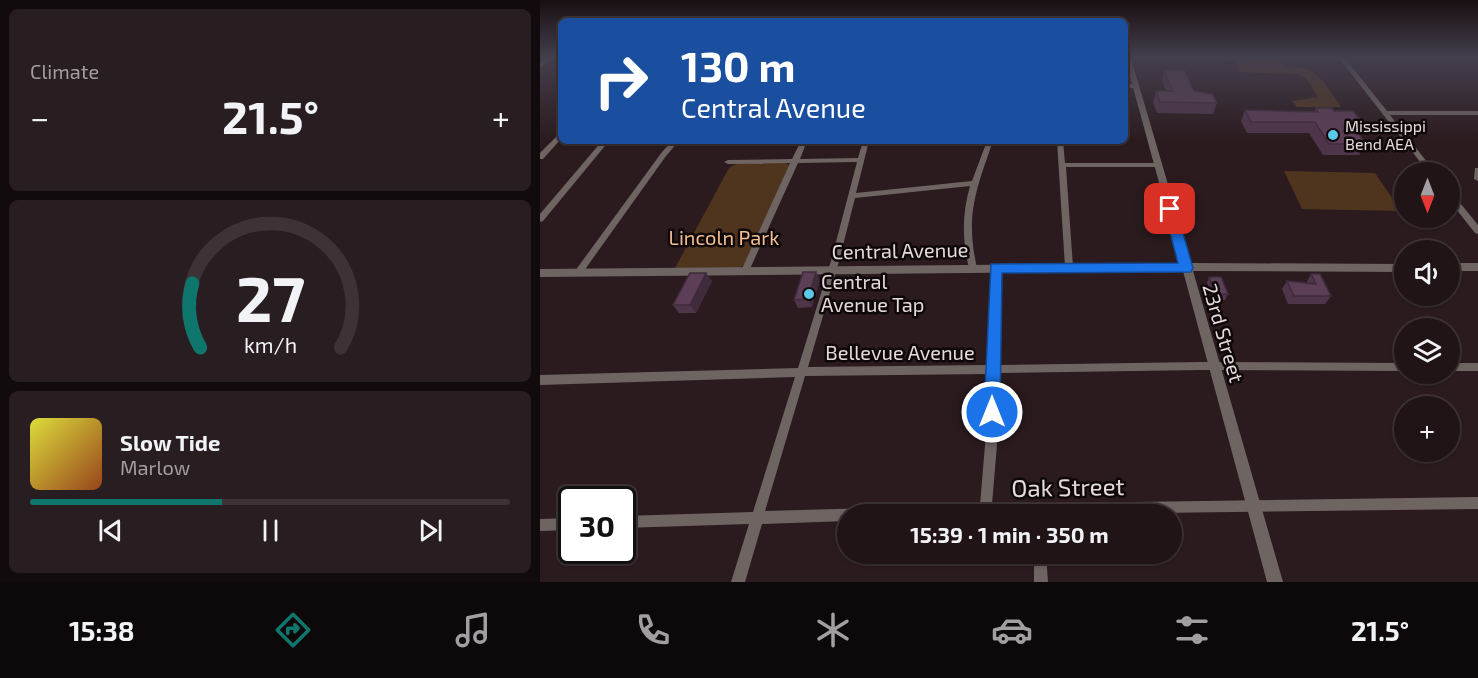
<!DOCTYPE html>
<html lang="en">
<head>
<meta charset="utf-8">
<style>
	:root { --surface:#201417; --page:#281d20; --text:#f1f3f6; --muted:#a29ea1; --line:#3d3336; --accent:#0f766e }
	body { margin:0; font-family:"Exo 2",sans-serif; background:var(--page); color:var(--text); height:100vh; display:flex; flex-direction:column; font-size:22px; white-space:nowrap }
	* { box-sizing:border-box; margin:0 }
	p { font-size:20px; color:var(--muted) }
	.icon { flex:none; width:33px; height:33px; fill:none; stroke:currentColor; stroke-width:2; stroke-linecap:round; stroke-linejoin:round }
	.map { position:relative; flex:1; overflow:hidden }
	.panel { display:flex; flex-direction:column; gap:9px; padding:9px; background:#120b0d; width:540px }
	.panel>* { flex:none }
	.top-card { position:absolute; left:18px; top:18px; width:570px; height:126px; border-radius:9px; box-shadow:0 2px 4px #0004,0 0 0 2px var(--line); background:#1a4fa0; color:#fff; overflow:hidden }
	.needle { width:39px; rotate:180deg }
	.controls { position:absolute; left:854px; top:162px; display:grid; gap:12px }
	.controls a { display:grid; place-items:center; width:66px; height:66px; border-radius:50%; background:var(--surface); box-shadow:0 2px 4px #0004,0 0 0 2px var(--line); font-size:30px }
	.speed { position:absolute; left:18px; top:486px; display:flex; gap:12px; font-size:30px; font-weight:700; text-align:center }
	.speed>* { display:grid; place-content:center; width:78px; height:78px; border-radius:50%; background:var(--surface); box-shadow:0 2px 4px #0004,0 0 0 2px var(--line); line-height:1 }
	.speed .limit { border:3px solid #111; border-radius:9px; background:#fff; color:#111 }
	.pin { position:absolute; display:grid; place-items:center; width:51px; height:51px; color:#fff; margin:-26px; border-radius:12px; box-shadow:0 3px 9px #0006 }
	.me { position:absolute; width:66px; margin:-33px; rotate:0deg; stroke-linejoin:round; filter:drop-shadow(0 0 4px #0008) }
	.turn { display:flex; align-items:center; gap:21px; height:126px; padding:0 24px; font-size:27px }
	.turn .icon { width:78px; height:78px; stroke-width:2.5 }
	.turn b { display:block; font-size:42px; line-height:51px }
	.big { font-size:45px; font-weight:700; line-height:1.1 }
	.panel .tile { flex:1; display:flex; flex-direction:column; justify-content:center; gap:9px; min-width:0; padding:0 21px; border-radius:9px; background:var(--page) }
	.panel .dial { align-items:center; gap:0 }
	.dial svg { height:156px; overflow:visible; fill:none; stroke:var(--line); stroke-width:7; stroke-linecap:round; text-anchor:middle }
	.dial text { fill:var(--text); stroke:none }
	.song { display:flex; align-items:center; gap:18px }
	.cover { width:72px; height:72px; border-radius:9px; background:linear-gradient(135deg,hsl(60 70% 55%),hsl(20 70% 35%)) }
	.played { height:6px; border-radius:3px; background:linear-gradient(90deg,var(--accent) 40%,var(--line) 40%) }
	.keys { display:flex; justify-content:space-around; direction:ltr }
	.heat { display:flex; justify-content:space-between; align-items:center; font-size:33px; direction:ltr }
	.trip { position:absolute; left:297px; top:504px; width:345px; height:60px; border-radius:30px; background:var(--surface); box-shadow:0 2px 4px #0004,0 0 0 2px var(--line); font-weight:700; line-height:60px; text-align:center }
	.menu { display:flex; height:96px; justify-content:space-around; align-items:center; background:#0d0809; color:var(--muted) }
	.menu .icon { width:42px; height:42px }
	.menu .active { color:var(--accent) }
	.menu b { font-size:27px; color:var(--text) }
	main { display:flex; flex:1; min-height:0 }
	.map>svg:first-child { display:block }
	.green { fill:#50351e }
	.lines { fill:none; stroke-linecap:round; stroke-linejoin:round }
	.minor { fill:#6e6563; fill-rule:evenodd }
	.tertiary { fill:#6e6563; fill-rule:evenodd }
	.wall { fill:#4f354a }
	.shaded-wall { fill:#402b3c }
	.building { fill:#5c3e56; stroke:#402b3c; stroke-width:1.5 }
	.route { fill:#1a73e8; stroke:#114b97; stroke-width:1.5 }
	.poi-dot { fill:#5bc8e6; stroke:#0e0809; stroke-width:2 }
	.labels { text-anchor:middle; stroke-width:5; stroke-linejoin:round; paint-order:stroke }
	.far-poi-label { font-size:16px; fill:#e5dadc; stroke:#0e0809; text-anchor:start }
	.park-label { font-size:20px; fill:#f4be90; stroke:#0e0809 }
	.street-label { font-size:20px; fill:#e5dadc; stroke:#0e0809 }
	.poi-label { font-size:20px; fill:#e5dadc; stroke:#0e0809; text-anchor:start }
	.near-street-label { font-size:24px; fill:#e5dadc; stroke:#0e0809 }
</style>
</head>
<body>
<main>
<section class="panel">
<div class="tile"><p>Climate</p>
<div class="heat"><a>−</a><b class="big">21.5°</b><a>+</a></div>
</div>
<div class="tile dial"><svg viewBox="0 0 100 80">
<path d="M14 69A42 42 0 1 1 86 69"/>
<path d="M14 69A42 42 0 0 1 10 36" stroke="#0f766e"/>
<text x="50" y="56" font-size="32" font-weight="700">27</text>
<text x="50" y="72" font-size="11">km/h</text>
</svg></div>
<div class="tile">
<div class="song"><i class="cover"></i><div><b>Slow Tide</b><p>Marlow</p></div></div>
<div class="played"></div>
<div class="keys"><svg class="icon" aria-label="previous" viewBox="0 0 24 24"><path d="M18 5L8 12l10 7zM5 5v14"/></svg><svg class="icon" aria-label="pause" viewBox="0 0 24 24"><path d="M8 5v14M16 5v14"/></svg><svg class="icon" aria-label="next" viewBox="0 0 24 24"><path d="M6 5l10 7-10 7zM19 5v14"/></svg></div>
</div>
</section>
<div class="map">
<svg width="938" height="582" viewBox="0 0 938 582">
	<rect width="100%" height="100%" fill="#2b1b1f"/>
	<path class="green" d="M653,58H733L745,66L769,69L783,81L801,107H757L752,101L778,97L767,79L758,74L698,72L695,61Z
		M197,163H246L249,165L205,264L198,269L134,270L189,168Z
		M744,171L835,173L861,211L762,209Z"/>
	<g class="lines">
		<path class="minor" d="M6,58H13L0,68V63Z
			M799,58H805L847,111H938V115H850L895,172H888Z
			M585,84H595L598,86L595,88H585Z
			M21,133V139L3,159H0V153L19,134Z
			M62,141H69L3,221L0,222V214Z
			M132,141H139L126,156L41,275H35L34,273L35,271L122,152Z
			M261,141H267L260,159L318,158L323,141H329L316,193L432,181L447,141H453C436,190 425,216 437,268L436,270L433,271L429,268C422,239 422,214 430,186L315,198L299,261L268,367L448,365L451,268L455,265L459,268L458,365L661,362L864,363V371L661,370L458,373V433L452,504L938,497V509L538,514H308V521L222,524L205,582H191L209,524L82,528V516L213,512L255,377L0,385V375L258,368L291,261L317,162L258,163L209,271L205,274L201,271L250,163L188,164L184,162L188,160L252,159ZM448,374L446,433L440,505L225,511L265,376Z
			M517,141H523L525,163H618L622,165L618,167H526L533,267L529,270L525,267Z
			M935,168H938V181L934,179Z
			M909,192L912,193L938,225V234L935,233L909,200Z
			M909,363H938V371H909Z
			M32,518V530L0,531V519Z
			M494,554H506L508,582H494Z"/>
		<path class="tertiary" d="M585,58H591L651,263L864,264V272L653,271L743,582H727L643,271L0,277V269L641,263Z
			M909,263H938V271H909Z"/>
	</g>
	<path class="wall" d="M624,70L654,91L677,103L673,114L617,113L613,102L616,91H626L622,81Z
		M776,108L794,111L825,126L819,135L826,144L819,155H783L769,133H707L701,121L705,110L774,112Z
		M771,274L791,296L785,304H748L742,289L747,281L766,283Z
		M669,277L688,294L685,300H673L667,283Z
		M280,280L272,307L258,308L254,300Z
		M172,281L156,313H139L133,305Z"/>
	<path class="shaded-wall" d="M276,272L280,280L272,307L268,299Z
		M166,273L172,281L156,313L150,305Z"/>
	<path class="building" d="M624,70H644L654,91L672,94L677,103L620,102L616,91H633Z
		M776,108H792L794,111H813L825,126H813L826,144H789L775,122H711L705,110L778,112Z
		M263,272H276L268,299L254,300Z
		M150,273H166L150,305H133Z
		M771,274H780L791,296H754L747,281L776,284Z
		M669,277H681L688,294L676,295Z"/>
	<linearGradient id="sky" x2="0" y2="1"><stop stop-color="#180f11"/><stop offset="0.41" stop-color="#443f4d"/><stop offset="1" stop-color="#443f4d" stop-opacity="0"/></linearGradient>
	<rect width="938" height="140" fill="url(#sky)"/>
	<path class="route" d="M630,205L636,209L653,268L651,272L462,273L460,412L458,418L452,420L446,418L444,412L451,264L638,263L624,209Z"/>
	<g class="poi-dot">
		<circle cx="793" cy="135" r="6"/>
		<circle cx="269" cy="294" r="6"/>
	</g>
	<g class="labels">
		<g class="far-poi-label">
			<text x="805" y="132">Mississippi<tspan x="805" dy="18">Bend AEA</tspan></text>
		</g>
		<g class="park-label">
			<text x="184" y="245">Lincoln Park</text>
		</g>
		<g class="street-label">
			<text transform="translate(360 251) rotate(-1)" y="7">Central Avenue</text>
			<text transform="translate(683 333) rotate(74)" y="7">23rd Street</text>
			<text x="360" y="360">Bellevue Avenue</text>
		</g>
		<g class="poi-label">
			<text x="281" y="289">Central<tspan x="281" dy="23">Avenue Tap</tspan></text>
		</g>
		<g class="near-street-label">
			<text transform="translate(528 488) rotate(-1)" y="8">Oak Street</text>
		</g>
	</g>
</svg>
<div class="controls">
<a><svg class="needle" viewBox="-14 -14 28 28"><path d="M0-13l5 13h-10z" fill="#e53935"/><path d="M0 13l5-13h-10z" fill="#a29ea1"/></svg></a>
<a><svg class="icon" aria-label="sound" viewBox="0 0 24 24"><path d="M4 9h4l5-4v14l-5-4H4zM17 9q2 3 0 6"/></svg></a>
<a><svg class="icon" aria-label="layers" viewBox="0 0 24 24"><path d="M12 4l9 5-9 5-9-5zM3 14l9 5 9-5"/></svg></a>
<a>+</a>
</div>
<div class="speed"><div class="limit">30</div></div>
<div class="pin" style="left:630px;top:209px;background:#d93025"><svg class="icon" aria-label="arrive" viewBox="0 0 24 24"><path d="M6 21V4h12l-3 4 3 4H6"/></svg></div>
<svg class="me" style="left:452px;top:412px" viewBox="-20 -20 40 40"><circle r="17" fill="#1a73e8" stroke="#fff" stroke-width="3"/><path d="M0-11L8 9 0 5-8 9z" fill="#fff"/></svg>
<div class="trip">15:39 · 1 min · 350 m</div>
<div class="top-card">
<div class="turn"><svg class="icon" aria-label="right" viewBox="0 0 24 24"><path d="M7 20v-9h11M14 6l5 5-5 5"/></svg><div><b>130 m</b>Central Avenue</div></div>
</div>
</div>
</main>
<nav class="menu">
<b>15:38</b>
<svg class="icon active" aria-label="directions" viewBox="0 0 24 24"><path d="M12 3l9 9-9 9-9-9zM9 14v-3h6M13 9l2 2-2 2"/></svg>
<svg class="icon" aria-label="music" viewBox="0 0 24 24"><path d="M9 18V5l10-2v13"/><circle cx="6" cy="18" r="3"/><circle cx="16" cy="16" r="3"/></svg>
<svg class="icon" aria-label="phone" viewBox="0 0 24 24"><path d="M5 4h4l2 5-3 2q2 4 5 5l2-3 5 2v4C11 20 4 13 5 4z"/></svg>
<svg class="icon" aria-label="climate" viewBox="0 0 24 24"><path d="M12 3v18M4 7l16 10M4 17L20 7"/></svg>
<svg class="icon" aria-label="car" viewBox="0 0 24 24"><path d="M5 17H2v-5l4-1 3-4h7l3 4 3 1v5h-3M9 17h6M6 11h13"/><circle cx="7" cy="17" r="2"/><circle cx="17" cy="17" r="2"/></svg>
<svg class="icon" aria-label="filters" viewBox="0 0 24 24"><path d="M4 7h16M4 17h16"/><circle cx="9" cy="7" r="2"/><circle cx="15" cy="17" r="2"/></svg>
<b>21.5°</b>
</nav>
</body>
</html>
